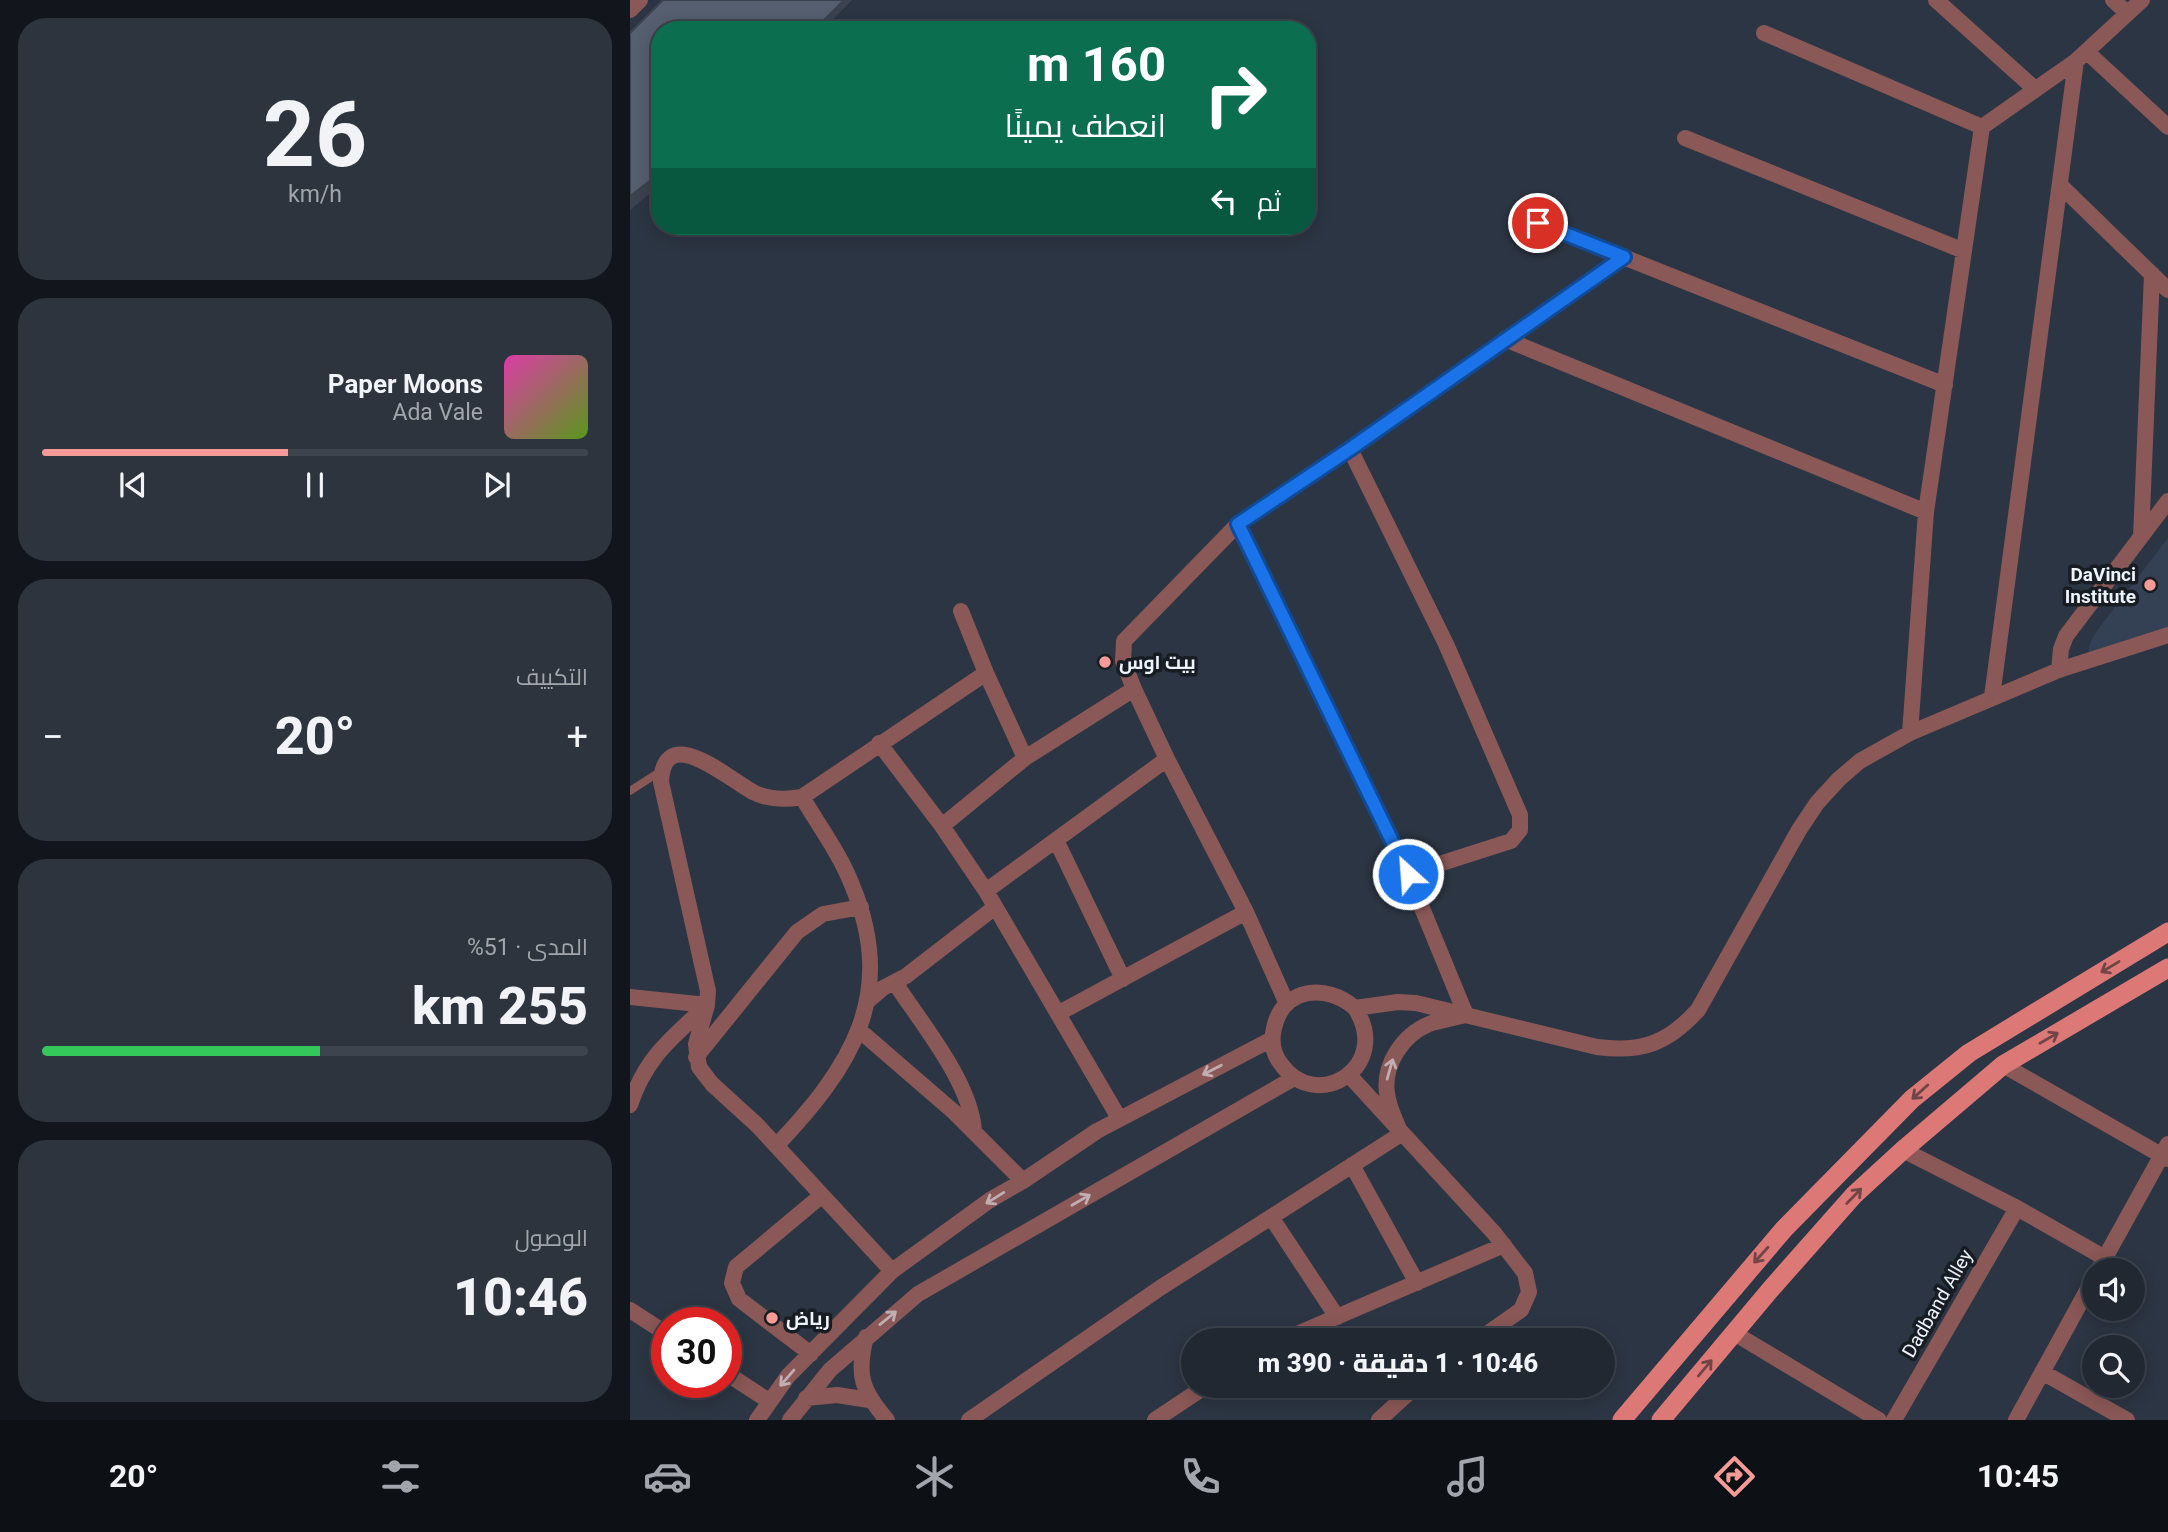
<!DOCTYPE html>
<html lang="ar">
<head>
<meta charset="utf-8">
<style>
	:root { --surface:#212832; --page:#2d343e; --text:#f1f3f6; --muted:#a2a6ac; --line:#3e444d; --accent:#f59b97 }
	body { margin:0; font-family:Roboto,Cairo,sans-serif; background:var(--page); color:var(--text); direction:rtl; height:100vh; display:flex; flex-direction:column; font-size:26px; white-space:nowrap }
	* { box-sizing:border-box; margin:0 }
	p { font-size:23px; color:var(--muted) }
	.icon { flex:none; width:38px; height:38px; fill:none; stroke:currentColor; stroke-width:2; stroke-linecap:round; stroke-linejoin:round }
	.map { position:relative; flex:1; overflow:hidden; direction:ltr }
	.details { display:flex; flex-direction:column; gap:18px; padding:18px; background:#12161c; width:630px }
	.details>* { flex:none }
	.top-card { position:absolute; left:21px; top:21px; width:665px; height:214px; border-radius:28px; box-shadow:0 4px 18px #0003,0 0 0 2px var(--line); direction:rtl; background:#0b6e4f; color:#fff; overflow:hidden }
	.fabs { position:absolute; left:1452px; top:1258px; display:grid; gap:14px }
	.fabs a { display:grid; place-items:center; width:63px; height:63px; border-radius:50%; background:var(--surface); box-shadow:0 4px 18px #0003,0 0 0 2px var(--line); font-size:35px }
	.speed { position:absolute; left:21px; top:1307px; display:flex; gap:14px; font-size:35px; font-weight:700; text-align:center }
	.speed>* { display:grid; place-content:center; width:91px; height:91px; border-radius:50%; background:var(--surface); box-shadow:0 4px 18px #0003,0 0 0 2px var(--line); line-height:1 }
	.speed .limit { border:10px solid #d22; background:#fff; color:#111 }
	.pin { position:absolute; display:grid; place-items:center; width:60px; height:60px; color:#fff; margin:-30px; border:4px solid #fff; border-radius:50%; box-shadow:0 2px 7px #0007 }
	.me { position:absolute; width:77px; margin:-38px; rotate:334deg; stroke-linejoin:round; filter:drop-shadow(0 0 5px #0008) }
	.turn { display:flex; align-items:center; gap:24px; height:147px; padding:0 35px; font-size:32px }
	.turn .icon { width:91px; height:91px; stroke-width:2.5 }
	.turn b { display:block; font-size:49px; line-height:60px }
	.then { display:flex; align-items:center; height:66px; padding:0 35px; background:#0003; gap:14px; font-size:26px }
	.big { font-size:52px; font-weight:800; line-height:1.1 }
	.details .tile { flex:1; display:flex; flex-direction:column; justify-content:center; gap:10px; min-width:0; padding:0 24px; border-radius:28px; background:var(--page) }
	.details .dial { align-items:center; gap:0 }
	.dial b { font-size:91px; line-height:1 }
	.song { display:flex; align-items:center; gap:21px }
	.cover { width:84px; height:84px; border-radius:10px; background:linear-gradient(135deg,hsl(320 70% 55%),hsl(90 70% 35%)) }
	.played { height:7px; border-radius:4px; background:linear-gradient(90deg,var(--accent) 45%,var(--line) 45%) }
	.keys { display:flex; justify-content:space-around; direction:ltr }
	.heat { display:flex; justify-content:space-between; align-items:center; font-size:38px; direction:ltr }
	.charge { height:10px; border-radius:5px; background:linear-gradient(90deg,#34c759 51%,var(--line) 0) }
	.trip { position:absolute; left:551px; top:1328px; width:434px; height:70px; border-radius:35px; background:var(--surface); box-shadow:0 4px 18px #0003,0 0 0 2px var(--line); font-weight:800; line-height:70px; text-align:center; direction:rtl }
	.menu { display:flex; height:112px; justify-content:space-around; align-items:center; background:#0d1014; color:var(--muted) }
	.menu .icon { width:49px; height:49px }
	.menu .current { color:var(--accent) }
	.menu b { font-size:32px; color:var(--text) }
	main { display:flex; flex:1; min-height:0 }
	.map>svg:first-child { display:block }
	.built { fill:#344053 }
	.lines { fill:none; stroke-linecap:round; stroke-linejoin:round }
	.service { stroke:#8a5856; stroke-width:8 }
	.minor { stroke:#8a5856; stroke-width:16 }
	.primary { stroke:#dc7875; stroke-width:19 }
	.shaded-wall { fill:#3c424e }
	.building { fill:#565f6f; stroke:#3c424e; stroke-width:2 }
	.oneway { stroke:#704548 }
	.oneway2 { stroke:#c1aeb2 }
	.route-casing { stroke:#114b97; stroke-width:18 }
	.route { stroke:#1a73e8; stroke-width:12 }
	.poi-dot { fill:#f59b97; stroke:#181c23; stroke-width:2.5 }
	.labels { text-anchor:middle; stroke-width:7; stroke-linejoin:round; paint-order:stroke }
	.poi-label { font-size:19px; font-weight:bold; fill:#eef4fd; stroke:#181c23; text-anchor:start }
	.street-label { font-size:19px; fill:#eef4fd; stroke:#181c23 }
</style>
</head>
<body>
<main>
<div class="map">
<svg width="1538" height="1420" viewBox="0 0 1538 1420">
	<rect width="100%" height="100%" fill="#2c3543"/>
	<path class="built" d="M1538,538V632L1458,654L1460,643L1466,632Z"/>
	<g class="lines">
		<path class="service" d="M0,791L31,771"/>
		<path class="minor" d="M1306,0L1405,89
			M1483,0L1497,13
			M0,10L10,0
			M1134,33L1352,127
			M1457,52L1538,127
			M1055,138L1334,251
			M1430,185L1538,290
			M908,223L1315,385
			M875,339L1296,512
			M720,449L816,644L890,815V830L881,841L778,874
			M1511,537L1522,274
			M331,611L356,673L395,758
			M1429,670L1431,649L1436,636L1538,501
			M1362,697L1446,61
			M1280,733L1296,512L1352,127L1446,61L1512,0
			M249,743L312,826L356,891L489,1118
			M312,826L395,758L504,689
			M426,840L493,979
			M356,891L537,759
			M265,983C292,1024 341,1083 344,1131
			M0,997L77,1005
			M239,1000L253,988L276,976L364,908
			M657,1004L616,912L537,759L504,689L493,661L494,641L608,524L720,449L994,257
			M725,1008C763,1067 686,1114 651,1064C643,1054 641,1041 644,1028C653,987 697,983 725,1008L768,1002L786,1003L967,1047C1012,1053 1038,1043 1068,1010L1169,830L1187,803L1209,779L1230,761L1280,733L1429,670L1538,635
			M429,1013L616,912
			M229,1030L324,1112L393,1181
			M66,1057L167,932L193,914L231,907
			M1373,1065L1538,1159
			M719,1075L864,1233L895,1273L899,1292L891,1310L848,1340
			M0,1105C16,1057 40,1040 75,1007
			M146,1146C221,1067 268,995 222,885C210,854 189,826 172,797
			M1273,1150L1387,1208L1475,1258
			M722,1165L787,1283
			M641,1217L707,1317
			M1471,1265L1538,1144
			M262,1271L127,1125L82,1084L69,1067L66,1044L77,1005L78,991L31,782C34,720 101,781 123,792C138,800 155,800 172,797L356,673
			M0,1310L37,1334
			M1104,1333L1249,1420
			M236,1337C226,1375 232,1391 257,1420
			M653,1340L874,1245
			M181,1354L109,1299L102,1283L106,1267L191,1196
			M1412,1372L1497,1420
			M96,1373L139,1401
			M176,1398L207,1395L239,1400
			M127,1420L158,1376L262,1271L360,1200L393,1181L467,1131L642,1039
			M160,1420L200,1370L288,1294L664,1078
			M339,1420L530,1288L771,1134C766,1121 758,1106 757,1093C753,1064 773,1035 799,1024C811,1020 824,1018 836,1015L778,874L608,524
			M525,1420L576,1386
			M749,1420L786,1386
			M1264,1420L1387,1208
			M1386,1420L1465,1276"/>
		<path class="primary" d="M992,1420L1154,1229L1282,1099L1339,1053L1538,932
			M1031,1420L1140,1290L1224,1195L1273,1150L1373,1065L1538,968"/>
	</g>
	<path class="shaded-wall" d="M214,0H222L193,30H184Z
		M30,173V185L0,210V196Z"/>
	<path class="building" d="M33,0H214L184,30H30V173L0,196V33Z"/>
	<defs><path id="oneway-shaft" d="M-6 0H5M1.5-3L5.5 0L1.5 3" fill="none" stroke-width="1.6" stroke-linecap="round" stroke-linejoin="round" transform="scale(1.75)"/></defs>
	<g class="oneway">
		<use href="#oneway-shaft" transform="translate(1480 967) rotate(149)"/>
		<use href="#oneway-shaft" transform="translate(1419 1038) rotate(-30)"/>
		<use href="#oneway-shaft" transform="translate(1290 1092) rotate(138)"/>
		<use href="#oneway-shaft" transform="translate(1224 1196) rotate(-46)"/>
		<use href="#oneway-shaft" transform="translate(1131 1255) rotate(132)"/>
		<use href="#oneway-shaft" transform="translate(1075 1368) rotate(-50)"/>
	</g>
	<g class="oneway2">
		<use href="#oneway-shaft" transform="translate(760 1069) rotate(-74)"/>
		<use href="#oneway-shaft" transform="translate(582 1070) rotate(153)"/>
		<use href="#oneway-shaft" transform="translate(365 1198) rotate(148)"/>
		<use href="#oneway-shaft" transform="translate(451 1200) rotate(-30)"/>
		<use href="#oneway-shaft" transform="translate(258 1318) rotate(-39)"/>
		<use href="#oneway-shaft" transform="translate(157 1378) rotate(131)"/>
	</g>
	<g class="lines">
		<g class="route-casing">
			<path id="route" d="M778,874L608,524L720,449L994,257L908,223"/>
		</g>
		<use href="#route" class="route"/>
	</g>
	<g class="poi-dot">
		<circle cx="1520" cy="585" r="7"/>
		<circle cx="475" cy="662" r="7"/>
		<circle cx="142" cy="1318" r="7"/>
	</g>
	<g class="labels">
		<g class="poi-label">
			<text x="1506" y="581" text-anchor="end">DaVinci<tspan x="1506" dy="22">Institute</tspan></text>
			<text x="489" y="669">بيت اوس</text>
			<text x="156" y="1325">رياض</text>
		</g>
		<g class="street-label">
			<text transform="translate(1307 1303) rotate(-60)" y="7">Dadband Alley</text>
		</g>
	</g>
</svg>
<div class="fabs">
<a><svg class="icon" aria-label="sound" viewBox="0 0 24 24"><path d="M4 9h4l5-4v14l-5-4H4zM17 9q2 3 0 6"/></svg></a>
<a><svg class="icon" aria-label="search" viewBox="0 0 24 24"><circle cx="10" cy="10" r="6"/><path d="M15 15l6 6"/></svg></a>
</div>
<div class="speed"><div class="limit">30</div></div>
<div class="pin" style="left:908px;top:223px;background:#d93025"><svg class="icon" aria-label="arrive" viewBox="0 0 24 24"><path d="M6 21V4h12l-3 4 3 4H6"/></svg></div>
<svg class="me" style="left:778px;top:874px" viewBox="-20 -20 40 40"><circle r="17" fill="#1a73e8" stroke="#fff" stroke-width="3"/><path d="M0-11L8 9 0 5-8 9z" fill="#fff"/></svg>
<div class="trip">10:46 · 1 دقيقة · 390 m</div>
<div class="top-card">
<div class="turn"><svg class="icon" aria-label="right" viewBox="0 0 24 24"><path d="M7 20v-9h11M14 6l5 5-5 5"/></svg><div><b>160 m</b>انعطف يمينًا</div></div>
<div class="then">ثم<svg class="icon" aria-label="left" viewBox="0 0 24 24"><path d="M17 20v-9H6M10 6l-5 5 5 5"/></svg></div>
</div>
</div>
<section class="details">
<div class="tile dial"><b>26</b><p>km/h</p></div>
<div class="tile">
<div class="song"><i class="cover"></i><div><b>Paper Moons</b><p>Ada Vale</p></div></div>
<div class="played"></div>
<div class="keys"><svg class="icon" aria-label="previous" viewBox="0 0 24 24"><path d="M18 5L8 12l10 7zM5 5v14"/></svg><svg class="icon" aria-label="pause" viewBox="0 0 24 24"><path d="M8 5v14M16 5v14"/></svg><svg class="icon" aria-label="next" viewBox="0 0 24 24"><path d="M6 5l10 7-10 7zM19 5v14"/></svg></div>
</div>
<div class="tile"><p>التكييف</p>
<div class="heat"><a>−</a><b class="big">20°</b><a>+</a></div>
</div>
<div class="tile"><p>المدى · 51%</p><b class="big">255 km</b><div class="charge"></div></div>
<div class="tile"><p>الوصول</p><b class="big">10:46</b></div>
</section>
</main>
<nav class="menu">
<b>10:45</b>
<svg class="icon current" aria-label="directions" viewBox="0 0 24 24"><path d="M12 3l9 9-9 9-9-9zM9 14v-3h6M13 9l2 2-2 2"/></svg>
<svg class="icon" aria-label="music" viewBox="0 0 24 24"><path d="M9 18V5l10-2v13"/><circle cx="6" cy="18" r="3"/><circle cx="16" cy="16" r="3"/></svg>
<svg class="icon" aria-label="phone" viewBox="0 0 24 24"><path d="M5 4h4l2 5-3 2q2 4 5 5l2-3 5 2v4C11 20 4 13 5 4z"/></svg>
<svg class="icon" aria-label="climate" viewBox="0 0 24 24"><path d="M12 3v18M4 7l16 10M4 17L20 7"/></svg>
<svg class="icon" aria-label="car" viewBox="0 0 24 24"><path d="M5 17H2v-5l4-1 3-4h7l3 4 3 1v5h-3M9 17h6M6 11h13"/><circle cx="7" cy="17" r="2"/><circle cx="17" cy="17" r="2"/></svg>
<svg class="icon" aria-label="filters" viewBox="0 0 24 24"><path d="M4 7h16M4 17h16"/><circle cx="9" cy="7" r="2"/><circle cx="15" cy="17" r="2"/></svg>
<b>20°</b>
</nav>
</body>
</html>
